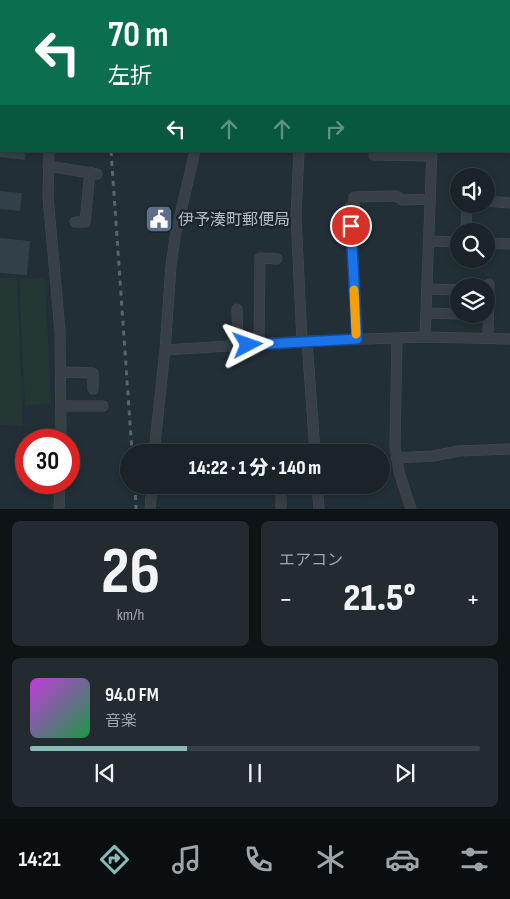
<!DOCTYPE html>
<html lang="ja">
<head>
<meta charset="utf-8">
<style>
	:root { --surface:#1a2328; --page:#232b30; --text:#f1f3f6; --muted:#9fa4a8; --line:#384045; --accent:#8bbbb9 }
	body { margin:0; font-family:"Sofia Sans Condensed","Noto Sans JP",sans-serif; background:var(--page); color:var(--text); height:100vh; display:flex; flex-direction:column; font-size:19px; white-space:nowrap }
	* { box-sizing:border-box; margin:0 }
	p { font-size:16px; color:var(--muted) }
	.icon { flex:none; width:28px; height:28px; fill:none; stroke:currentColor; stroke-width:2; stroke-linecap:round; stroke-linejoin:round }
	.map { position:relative; height:509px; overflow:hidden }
	.drawer { display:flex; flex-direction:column; gap:12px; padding:12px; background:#0e1316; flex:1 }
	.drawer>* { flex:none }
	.banner { position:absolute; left:0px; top:0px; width:510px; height:152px; box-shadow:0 2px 8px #0003,0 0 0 1px var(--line); background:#0b6e4f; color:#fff; overflow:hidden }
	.tools { position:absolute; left:450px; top:168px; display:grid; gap:10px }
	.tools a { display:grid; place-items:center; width:45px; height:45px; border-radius:50%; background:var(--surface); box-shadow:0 2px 8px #0003,0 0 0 1px var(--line); font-size:25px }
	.speed { position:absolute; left:15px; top:429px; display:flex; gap:10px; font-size:25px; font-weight:700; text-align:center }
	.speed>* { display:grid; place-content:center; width:65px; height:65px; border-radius:50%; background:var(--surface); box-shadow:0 2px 8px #0003,0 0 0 1px var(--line); line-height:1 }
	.speed .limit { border:8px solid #d22; background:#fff; color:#111 }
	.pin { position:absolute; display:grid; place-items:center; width:42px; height:42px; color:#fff; margin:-21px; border:2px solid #fff; border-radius:50%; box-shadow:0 1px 5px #0007 }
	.me { position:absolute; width:55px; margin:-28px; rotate:86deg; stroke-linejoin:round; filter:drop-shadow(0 0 4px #0008) }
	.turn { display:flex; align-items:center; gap:18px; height:105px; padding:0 25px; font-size:22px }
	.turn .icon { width:65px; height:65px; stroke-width:2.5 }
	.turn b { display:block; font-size:35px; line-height:42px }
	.lanes { display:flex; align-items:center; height:48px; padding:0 25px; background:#0003; justify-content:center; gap:25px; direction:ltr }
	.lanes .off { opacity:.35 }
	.big { font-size:38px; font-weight:800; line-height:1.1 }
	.drawer .widget { flex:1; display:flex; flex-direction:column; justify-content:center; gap:8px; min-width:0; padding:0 18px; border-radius:8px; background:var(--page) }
	.drawer .dial { align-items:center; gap:0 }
	.dial b { font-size:65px; line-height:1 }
	.song { display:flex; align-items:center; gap:15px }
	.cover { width:60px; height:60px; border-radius:8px; background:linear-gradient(135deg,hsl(290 70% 55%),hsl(140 70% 35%)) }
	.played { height:5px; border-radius:2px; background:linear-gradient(90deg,var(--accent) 35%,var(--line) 35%) }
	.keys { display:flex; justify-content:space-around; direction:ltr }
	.heat { display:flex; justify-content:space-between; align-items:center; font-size:28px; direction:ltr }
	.drawer .tiles { flex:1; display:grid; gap:12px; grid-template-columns:1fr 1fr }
	.widget:last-child { grid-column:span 2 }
	.trip { position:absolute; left:120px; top:444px; width:270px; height:50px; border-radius:25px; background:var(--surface); box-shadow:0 2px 8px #0003,0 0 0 1px var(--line); font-weight:800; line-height:50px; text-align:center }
	.tabs { display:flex; height:80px; justify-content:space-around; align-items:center; background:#0a0e10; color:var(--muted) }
	.tabs .icon { width:35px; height:35px }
	.tabs .selected { color:var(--accent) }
	.tabs b { font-size:22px; color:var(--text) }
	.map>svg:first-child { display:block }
	.green { fill:#243735 }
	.building { fill:#324149 }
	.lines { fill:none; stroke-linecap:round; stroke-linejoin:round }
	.street-casing { stroke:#424c53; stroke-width:11 }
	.street { stroke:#364046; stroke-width:10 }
	.rail { stroke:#58656d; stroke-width:3; stroke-dasharray:5 5; stroke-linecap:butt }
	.route-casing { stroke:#114b97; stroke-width:12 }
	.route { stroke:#1a73e8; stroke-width:9 }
	.slow { stroke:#f59e0b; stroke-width:9 }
	.labels { text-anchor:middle; stroke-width:5; stroke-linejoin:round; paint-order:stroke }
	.poi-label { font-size:16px; fill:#b0bcc3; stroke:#1b252b; text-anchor:start }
</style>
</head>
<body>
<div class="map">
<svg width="510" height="509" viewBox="0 0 510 509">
	<rect width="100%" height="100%" fill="#222f36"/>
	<path class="green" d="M0,278H17L23,426L0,425Z
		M45,278L51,404L25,405L19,279Z"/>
	<path class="building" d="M0,151H26L25,160L0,157Z
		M0,191L22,193L20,211L0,209Z
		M0,238L30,241L27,275L0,273Z"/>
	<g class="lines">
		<g class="street-casing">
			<path id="street" d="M429,0V1
				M140,1V0
				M228,1L229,0
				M307,1V0
				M0,54H1
				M509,93H510
				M49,151L48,197L60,331L61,440
				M299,151L296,216L302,341
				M374,155L431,156
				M48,166L97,174
				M486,201L510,203
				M75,222H85L90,172
				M466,231L467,204
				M428,241L459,242
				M486,243L510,244
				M427,289L459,290
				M237,309L238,346
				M426,313L459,314
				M425,337L432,151
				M397,338L395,446L399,472L411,509
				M488,338L489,284
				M357,339L350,207H354V197L396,196L402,200L430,199
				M307,341L315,452
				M259,344L260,258L277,259
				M165,350L307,341L425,337L510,339
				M62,372L93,373V389
				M61,406H103
				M154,452L165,350L171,266L175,237L195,151
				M396,458L433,456L459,451L510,449
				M317,485L319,509
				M281,489V509
				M59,509L60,482
				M150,509L152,485"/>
		</g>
		<use href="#street" class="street"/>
		<path class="rail" d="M102,0V1
			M111,151L132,452
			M135,485L136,509"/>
	</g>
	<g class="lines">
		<g class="route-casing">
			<path id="route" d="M248,345L357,339L351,226"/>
		</g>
		<use href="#route" class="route"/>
		<path class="slow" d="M354,290L356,334"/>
	</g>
	<defs>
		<g id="civic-square" transform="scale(1.4375)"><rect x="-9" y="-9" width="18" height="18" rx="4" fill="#5c6f8a" stroke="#1b252b"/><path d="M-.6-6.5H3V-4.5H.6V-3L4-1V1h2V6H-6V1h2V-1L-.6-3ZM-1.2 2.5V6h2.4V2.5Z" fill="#fff"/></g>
	</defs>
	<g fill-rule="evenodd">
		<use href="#civic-square" x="159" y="219"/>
	</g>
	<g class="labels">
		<g class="poi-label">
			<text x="178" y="225">伊予湊町郵便局</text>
		</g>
	</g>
</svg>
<div class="tools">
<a><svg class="icon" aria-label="sound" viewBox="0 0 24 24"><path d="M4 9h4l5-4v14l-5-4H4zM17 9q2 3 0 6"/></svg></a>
<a><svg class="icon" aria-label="search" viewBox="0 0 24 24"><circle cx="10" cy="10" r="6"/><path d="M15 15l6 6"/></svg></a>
<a><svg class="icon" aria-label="layers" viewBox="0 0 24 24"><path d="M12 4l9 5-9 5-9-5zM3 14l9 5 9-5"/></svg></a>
</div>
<div class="speed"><div class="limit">30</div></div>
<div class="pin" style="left:351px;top:226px;background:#d93025"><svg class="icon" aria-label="arrive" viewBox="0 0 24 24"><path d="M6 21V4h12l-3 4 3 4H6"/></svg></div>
<svg class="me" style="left:248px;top:345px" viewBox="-20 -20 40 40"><path d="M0-17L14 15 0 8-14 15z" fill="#1a73e8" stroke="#fff" stroke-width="4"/></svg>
<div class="trip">14:22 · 1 分 · 140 m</div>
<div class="banner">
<div class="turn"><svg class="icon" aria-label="left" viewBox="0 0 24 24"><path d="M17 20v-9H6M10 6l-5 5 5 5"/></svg><div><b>70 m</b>左折</div></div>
<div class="lanes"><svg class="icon" aria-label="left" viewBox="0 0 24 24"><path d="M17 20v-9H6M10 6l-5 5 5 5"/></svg><svg class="icon off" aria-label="ahead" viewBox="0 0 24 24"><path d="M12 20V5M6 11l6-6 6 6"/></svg><svg class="icon off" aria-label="ahead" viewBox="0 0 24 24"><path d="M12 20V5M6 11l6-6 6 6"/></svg><svg class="icon off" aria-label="right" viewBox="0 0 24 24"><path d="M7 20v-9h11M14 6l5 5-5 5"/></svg></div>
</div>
</div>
<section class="drawer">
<div class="tiles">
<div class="widget dial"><b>26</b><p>km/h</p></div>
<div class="widget"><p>エアコン</p>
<div class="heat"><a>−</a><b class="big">21.5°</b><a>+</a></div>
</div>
<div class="widget">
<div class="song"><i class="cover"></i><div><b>94.0 FM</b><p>音楽</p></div></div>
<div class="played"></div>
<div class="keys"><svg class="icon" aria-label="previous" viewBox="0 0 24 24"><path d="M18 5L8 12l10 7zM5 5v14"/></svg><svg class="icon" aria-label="pause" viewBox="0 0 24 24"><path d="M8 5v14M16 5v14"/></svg><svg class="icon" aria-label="next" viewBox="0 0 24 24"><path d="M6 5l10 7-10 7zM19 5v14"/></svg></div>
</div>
</div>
</section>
<nav class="tabs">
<b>14:21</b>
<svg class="icon selected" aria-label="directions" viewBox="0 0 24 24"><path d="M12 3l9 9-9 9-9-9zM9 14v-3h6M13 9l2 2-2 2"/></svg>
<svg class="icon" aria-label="music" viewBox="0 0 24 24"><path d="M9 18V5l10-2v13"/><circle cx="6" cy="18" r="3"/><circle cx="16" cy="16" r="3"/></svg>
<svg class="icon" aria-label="phone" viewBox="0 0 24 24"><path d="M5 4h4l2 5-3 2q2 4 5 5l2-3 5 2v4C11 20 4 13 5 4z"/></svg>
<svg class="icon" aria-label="climate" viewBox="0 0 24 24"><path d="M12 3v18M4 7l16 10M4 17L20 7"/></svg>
<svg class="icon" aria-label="car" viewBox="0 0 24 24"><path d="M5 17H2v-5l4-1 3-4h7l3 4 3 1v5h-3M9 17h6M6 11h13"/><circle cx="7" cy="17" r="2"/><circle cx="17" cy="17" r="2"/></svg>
<svg class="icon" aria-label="filters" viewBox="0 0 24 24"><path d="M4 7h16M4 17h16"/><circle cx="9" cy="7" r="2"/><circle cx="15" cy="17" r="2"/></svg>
</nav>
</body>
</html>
